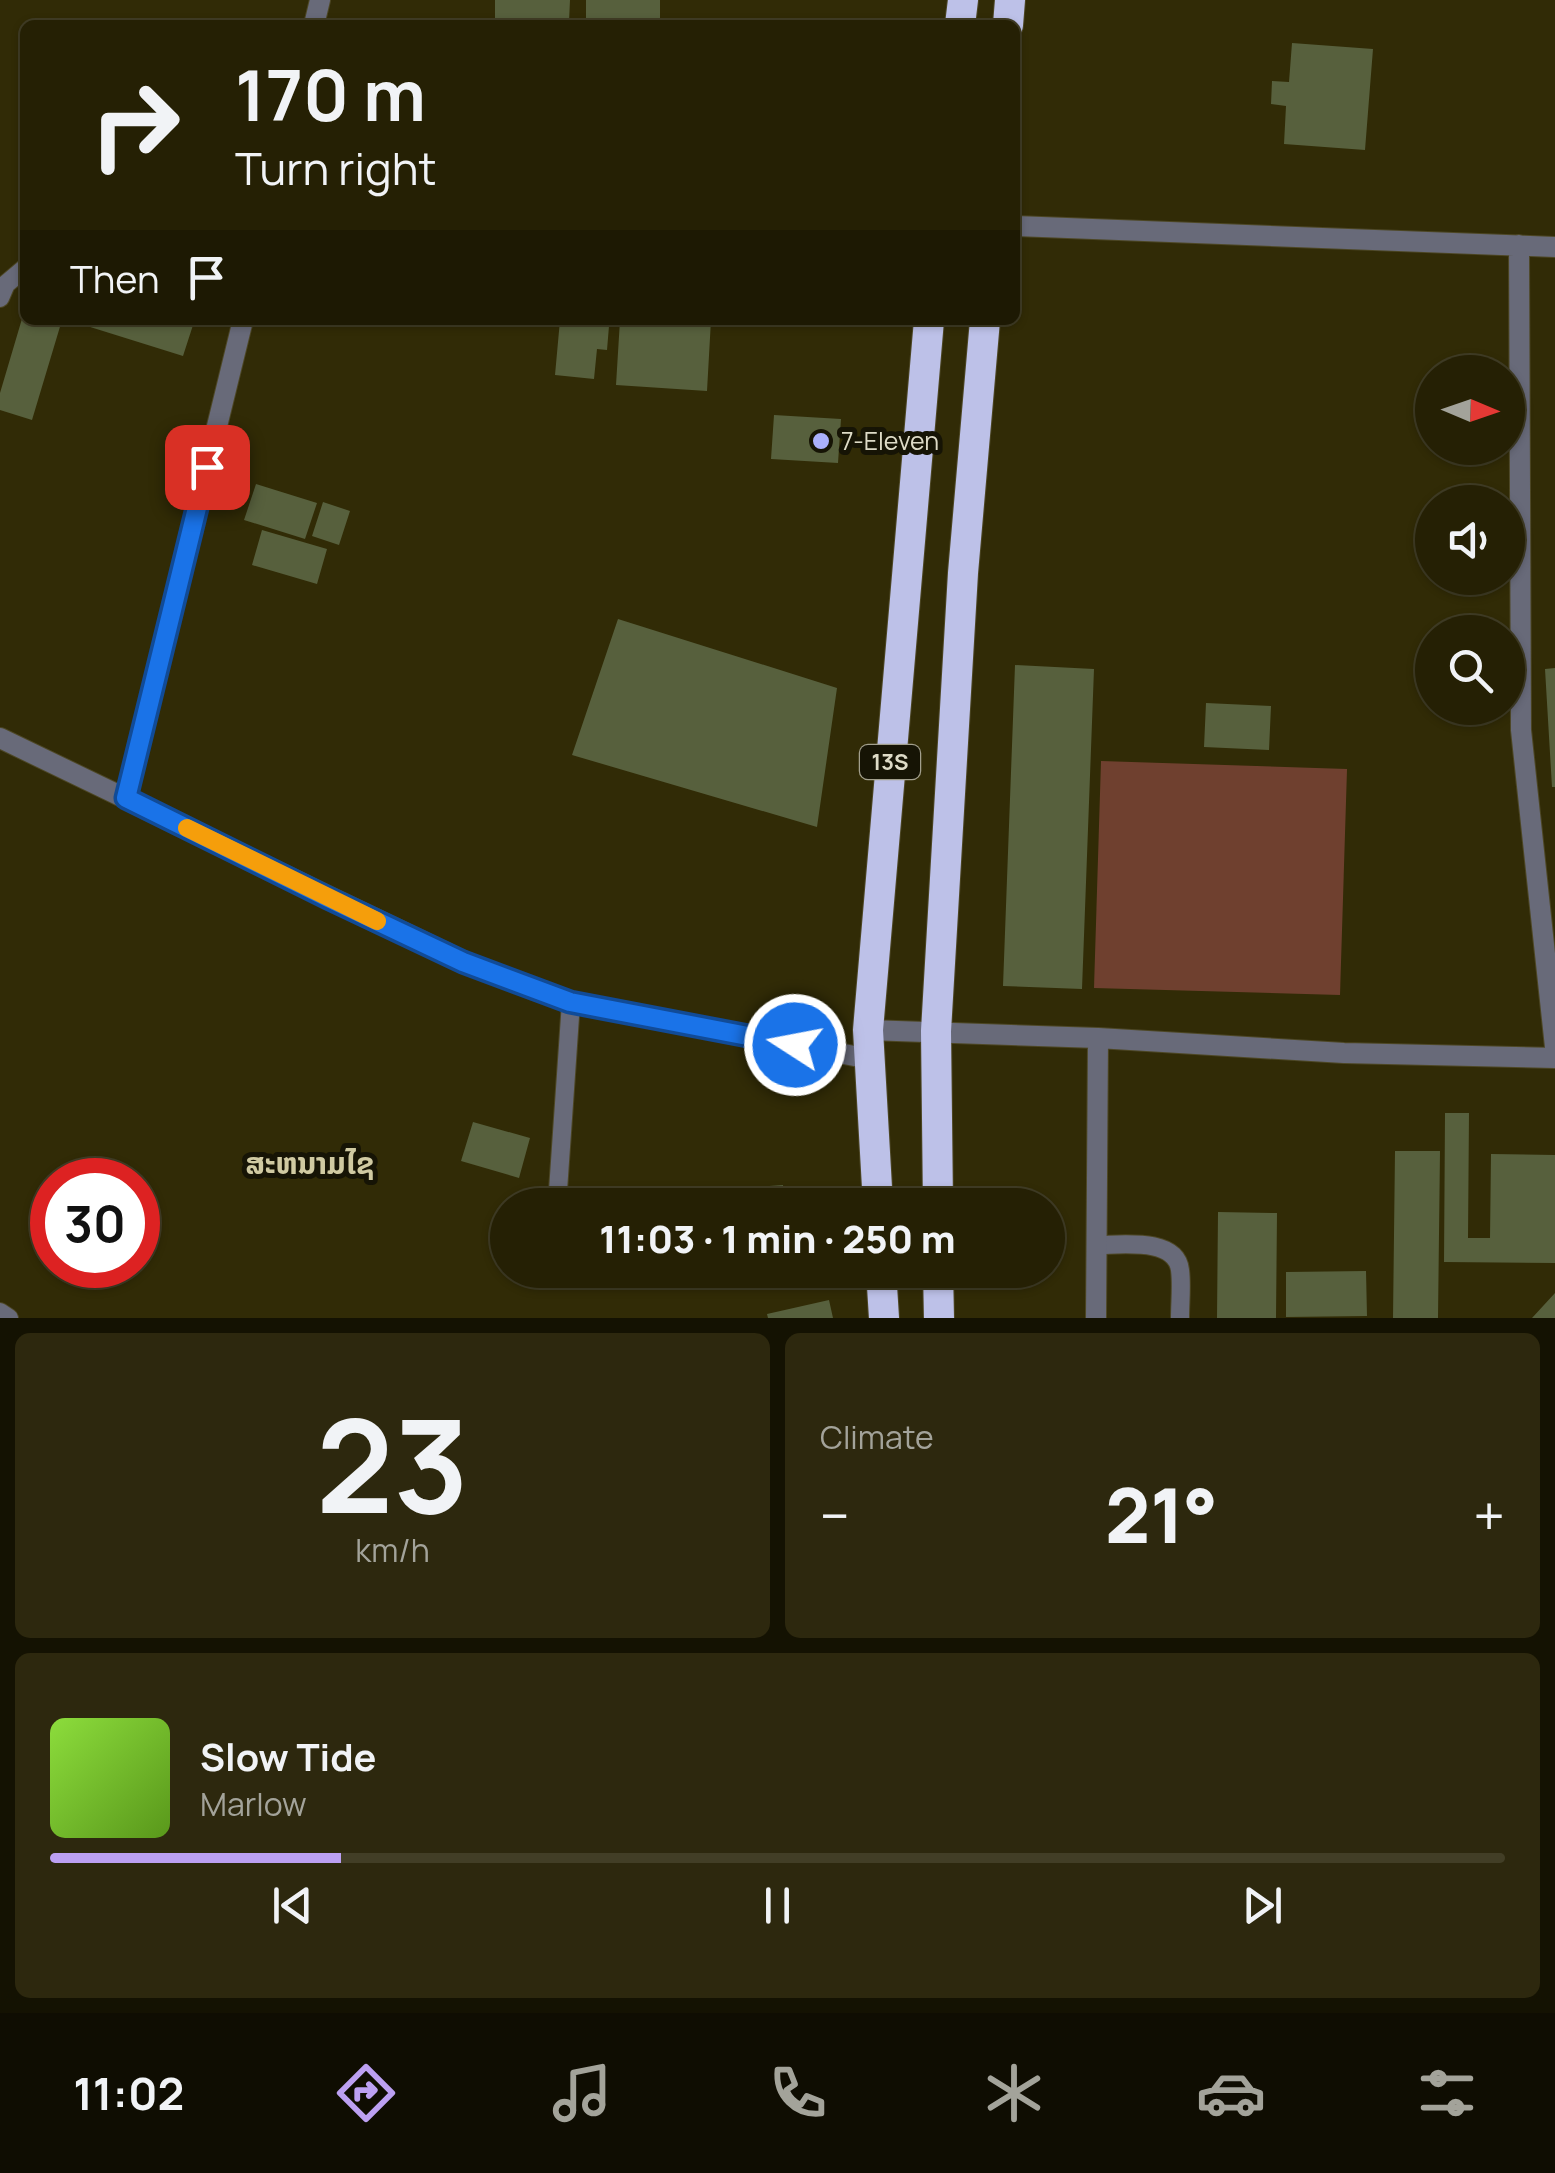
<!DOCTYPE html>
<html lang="en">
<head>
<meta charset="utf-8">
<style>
	:root { --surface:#252004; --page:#2d280e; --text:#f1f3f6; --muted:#a3a39a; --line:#423e26; --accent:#bca0f2 }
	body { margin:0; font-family:Manrope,"Noto Sans Lao",sans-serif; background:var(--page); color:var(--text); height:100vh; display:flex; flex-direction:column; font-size:38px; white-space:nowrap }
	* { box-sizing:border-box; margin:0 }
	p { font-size:32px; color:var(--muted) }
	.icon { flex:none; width:55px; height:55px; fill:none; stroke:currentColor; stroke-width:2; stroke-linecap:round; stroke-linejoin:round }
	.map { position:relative; height:1318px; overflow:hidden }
	.sheet { display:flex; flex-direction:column; gap:15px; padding:15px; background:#141202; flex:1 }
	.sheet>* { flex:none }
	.guide { position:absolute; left:20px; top:20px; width:1000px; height:305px; border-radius:15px; box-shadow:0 2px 8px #0004,0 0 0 2px var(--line); background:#252004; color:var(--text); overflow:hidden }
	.needle { width:65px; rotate:92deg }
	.fabs { position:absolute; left:1415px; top:355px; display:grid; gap:20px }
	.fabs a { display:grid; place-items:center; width:110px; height:110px; border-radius:50%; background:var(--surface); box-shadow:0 2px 8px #0004,0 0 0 2px var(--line); font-size:50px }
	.speed { position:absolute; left:30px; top:1158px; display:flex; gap:20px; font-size:50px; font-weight:700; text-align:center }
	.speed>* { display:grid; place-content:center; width:130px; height:130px; border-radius:50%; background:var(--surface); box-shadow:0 2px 8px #0004,0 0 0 2px var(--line); line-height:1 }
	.speed .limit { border:15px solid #d22; background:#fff; color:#111 }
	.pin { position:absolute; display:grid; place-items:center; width:85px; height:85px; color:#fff; margin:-42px; border-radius:20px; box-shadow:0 5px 15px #0006 }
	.me { position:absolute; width:110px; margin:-55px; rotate:281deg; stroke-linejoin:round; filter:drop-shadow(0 0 8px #0008) }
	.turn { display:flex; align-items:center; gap:35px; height:210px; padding:0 50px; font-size:45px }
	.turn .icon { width:130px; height:130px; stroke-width:2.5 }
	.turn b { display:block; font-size:70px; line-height:85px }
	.then { display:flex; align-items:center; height:95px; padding:0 50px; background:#0003; gap:20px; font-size:38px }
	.big { font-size:75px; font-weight:800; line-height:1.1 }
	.sheet .card { flex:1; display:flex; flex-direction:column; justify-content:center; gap:15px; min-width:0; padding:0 35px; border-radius:15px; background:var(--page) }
	.sheet .dial { align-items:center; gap:0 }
	.dial b { font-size:130px; line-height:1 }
	.song { display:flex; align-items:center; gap:30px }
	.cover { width:120px; height:120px; border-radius:15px; background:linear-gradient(135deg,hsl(90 70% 55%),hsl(90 70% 35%)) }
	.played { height:10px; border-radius:5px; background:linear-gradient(90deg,var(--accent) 20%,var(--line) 20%) }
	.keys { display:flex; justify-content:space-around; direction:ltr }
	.heat { display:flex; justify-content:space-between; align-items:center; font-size:55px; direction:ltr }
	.sheet .tiles { flex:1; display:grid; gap:15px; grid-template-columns:1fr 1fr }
	.card:last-child { grid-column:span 2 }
	.trip { position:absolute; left:490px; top:1188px; width:575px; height:100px; border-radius:50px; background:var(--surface); box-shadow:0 2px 8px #0004,0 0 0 2px var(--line); font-weight:800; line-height:100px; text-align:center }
	.tab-bar { display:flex; height:160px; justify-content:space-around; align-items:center; background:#0f0d02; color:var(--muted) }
	.tab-bar .icon { width:70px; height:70px }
	.tab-bar .on { color:var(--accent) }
	.tab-bar b { font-size:45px; color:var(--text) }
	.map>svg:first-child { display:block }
	.green { fill:#6f402f }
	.building { fill:#57603d }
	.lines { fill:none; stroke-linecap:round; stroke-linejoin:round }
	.lane-casing { stroke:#4d4725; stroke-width:20 }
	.street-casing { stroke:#4d4725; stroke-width:22 }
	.highway-casing { stroke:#4d4725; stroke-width:32 }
	.lane { stroke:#686a79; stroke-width:18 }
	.street { stroke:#686a79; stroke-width:20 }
	.highway { stroke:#bdc1e8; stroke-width:30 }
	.route-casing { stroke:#114b97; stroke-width:25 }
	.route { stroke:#1a73e8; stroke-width:18 }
	.slow { stroke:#f59e0b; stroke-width:18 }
	.poi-dot { fill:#aab0fb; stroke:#161405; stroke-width:4 }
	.labels { text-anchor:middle; stroke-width:10; stroke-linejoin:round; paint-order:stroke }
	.shield { fill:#161405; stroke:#a29f8d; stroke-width:2.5 }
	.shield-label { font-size:22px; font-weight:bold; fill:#dedbc7 }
	.poi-label { font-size:25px; fill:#dedbc7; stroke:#161405; text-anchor:start }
	.quarter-label { font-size:30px; font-weight:bold; fill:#d0caa2; stroke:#161405 }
</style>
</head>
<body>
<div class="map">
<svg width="1555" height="1318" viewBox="0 0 1555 1318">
	<rect width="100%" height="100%" fill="#312b06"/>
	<path class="green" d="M1101,761L1347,769L1340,995L1094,988Z"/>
	<path class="building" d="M495,0H570L569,22L495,21Z
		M586,0H660V25H586Z
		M1292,43L1373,49L1365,150L1284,144L1286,106L1271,104L1272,81L1289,82Z
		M24,312L25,320H62L32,420L0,410V393Z
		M187,320L194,322L183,356L71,321Z
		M560,320H600V325L609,326L607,350L597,349L594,379L555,375Z
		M620,320H711L707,391L616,385Z
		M774,415L841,419L838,463L771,459Z
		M256,484L317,503L305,539L244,520Z
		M323,502L350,511L339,545L312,536Z
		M262,530L327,549L317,584L252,565Z
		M618,619L837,688L817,827L572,755Z
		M1015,665L1094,669L1082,989L1003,986Z
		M1555,668V787H1552L1545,669Z
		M1206,703L1271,706L1269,750L1204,747Z
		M1445,1113H1469L1468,1238H1490L1491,1154L1555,1155V1263L1444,1262Z
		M473,1122L530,1138L519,1178L461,1161Z
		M1395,1151H1440L1438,1318H1393Z
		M783,1185L785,1205H744L743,1188Z
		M835,1187L836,1205H790V1189Z
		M1218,1212L1277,1213L1276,1318H1217Z
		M760,1270H827L828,1274L763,1287Z
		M1366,1271L1367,1316L1286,1317V1272Z
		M1555,1293V1318H1532Z
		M829,1300L833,1318H768L767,1314Z"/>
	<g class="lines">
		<g class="lane-casing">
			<path id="lane" d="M0,298L6,284L25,268
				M557,1205L571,1002
				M1097,1245C1121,1245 1176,1237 1180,1270C1182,1285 1180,1302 1180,1318
				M0,1312L9,1318"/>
		</g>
		<g class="street-casing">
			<path id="street" d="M314,25L320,0
				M1015,226L1555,247
				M1519,245L1521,730L1555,1047
				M0,738L463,961L571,1002L870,1059
				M126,798L243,320
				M868,1030L1098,1038L1344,1053L1555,1058
				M1096,1318L1098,1038"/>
		</g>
		<g class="highway-casing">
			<path id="highway" d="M960,25L963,0
				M1008,25L1010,0
				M878,1205L868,1030L929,320
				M938,1205L936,1031L963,573L985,320
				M881,1270L884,1318
				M938,1270L939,1318"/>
		</g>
		<use href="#lane" class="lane"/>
		<use href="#street" class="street"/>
		<use href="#highway" class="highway"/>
	</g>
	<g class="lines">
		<g class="route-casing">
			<path id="route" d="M207,467L126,798L328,898L463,962L570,1002L795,1045"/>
		</g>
		<use href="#route" class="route"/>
		<path class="slow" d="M187,828L377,921"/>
	</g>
	<circle class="poi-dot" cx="821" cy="441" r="10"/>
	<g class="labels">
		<rect class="shield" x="860" y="745" width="60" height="34" rx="8"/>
		<g class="shield-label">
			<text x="890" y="770">13S</text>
		</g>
		<g class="poi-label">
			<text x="841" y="450">7-Eleven</text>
		</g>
		<g class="quarter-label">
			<text x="310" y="1174">ສະຫນາມໄຊ</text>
		</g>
	</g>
</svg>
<div class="fabs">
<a><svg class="needle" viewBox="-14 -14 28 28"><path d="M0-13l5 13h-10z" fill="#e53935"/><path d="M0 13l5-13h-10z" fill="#a3a39a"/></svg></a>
<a><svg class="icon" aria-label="sound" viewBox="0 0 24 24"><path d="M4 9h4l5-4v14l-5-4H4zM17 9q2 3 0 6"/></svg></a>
<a><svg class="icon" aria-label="search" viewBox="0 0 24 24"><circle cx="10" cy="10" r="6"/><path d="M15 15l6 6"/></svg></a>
</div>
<div class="speed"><div class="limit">30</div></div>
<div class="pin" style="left:207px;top:467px;background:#d93025"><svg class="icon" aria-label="arrive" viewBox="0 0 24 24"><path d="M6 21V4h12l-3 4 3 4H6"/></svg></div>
<svg class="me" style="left:795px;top:1045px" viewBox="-20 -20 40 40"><circle r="17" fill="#1a73e8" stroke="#fff" stroke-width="3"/><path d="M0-11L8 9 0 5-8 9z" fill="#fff"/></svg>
<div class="trip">11:03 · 1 min · 250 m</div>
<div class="guide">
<div class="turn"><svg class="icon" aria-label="right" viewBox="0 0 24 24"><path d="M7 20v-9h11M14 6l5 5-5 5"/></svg><div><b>170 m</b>Turn right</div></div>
<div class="then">Then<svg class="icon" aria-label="arrive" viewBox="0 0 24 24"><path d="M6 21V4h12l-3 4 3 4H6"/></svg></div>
</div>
</div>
<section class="sheet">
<div class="tiles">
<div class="card dial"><b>23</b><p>km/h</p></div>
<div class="card"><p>Climate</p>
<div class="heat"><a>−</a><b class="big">21°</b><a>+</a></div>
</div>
<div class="card">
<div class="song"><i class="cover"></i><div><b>Slow Tide</b><p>Marlow</p></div></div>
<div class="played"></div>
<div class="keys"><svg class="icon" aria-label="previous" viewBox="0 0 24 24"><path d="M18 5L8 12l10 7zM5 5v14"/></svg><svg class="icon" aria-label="pause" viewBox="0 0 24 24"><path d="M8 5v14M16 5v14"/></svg><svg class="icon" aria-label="next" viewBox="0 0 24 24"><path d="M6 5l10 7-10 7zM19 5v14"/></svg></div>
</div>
</div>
</section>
<nav class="tab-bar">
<b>11:02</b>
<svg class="icon on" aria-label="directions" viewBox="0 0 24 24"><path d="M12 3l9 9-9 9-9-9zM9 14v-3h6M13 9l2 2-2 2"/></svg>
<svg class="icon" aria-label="music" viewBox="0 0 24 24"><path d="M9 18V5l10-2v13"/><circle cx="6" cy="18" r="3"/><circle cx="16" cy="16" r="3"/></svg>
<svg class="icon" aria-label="phone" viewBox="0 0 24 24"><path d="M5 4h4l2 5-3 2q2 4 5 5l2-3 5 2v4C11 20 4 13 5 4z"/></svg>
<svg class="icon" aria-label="climate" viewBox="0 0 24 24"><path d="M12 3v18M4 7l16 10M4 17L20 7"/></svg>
<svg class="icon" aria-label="car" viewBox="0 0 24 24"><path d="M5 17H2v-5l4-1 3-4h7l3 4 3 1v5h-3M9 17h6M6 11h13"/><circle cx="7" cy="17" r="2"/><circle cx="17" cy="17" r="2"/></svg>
<svg class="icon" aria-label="filters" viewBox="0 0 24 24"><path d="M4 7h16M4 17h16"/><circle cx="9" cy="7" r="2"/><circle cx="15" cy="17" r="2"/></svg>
</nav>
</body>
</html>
